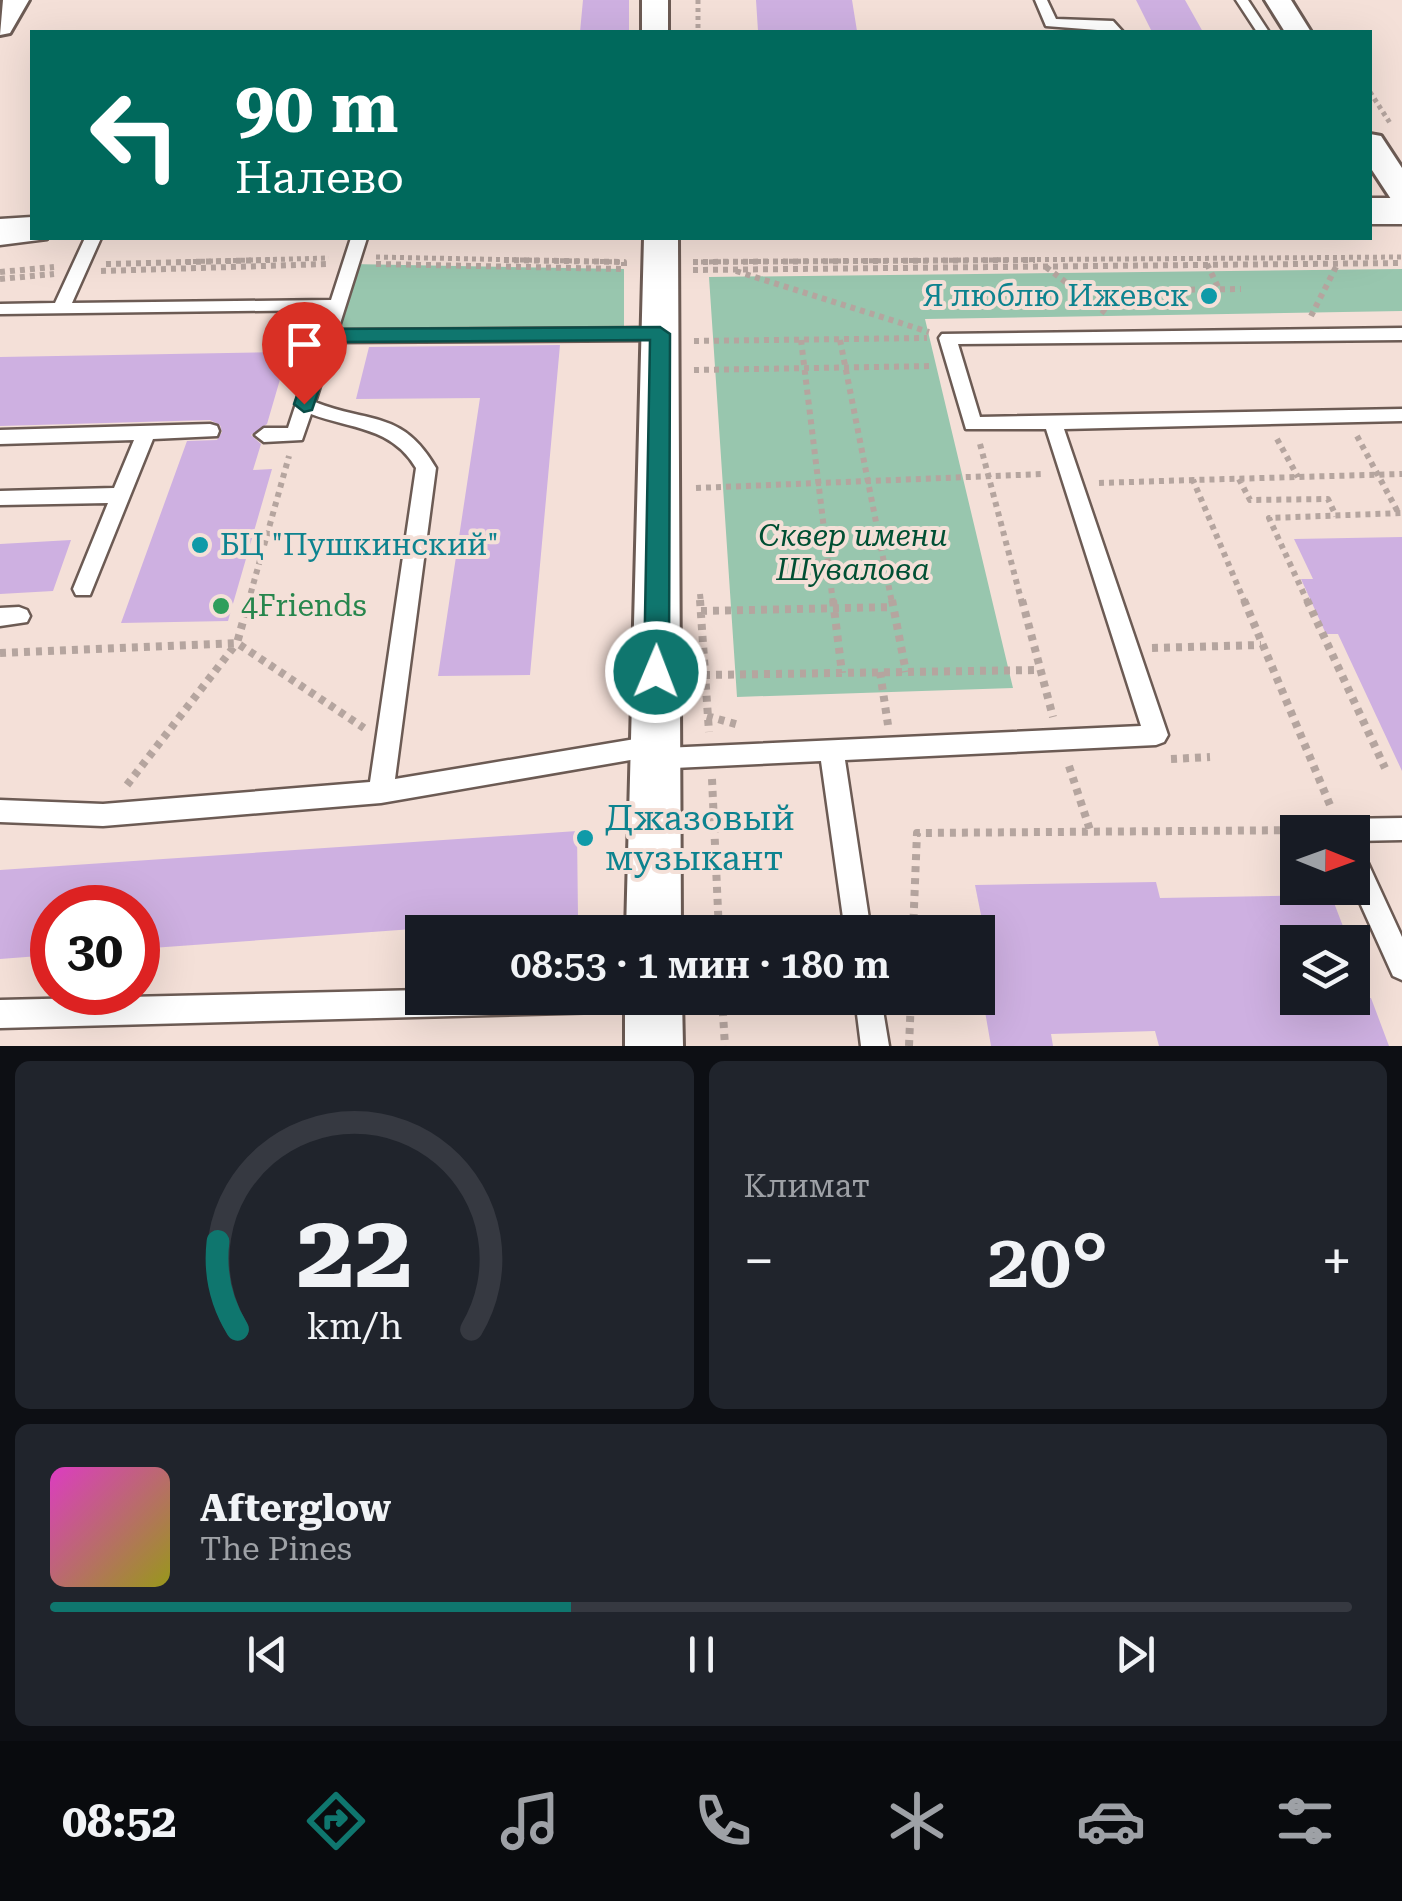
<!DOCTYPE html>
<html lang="ru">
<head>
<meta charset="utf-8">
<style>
	:root { --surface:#171b24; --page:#20242c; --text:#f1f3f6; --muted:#9ea1a6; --line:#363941; --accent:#0f766e }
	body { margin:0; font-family:"Roboto Serif",serif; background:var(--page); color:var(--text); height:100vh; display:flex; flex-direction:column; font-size:38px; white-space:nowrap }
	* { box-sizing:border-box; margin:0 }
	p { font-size:32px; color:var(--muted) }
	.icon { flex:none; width:55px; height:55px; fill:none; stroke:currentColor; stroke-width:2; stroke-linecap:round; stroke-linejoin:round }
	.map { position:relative; height:1046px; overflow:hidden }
	.panel { display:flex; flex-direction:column; gap:15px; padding:15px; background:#0d0f14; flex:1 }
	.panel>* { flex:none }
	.hud { position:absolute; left:30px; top:30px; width:1342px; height:210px; border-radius:0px; box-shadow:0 10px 40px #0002; background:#00695c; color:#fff; overflow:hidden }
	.needle { width:65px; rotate:91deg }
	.tools { position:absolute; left:1280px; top:815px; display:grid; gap:20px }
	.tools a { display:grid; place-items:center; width:90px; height:90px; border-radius:0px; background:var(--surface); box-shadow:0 10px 40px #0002; font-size:50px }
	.speed { position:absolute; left:30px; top:885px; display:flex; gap:20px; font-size:50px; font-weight:700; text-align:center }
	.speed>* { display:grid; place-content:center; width:130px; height:130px; border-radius:50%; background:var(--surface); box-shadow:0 10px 40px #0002; line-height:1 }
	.speed .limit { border:15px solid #d22; background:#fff; color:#111 }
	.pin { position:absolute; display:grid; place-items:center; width:85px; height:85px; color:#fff; margin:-102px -42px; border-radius:50% 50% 50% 0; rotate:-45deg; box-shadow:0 0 10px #0007 }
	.pin .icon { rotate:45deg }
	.me { position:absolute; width:110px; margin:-55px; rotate:1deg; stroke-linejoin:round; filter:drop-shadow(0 0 8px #0008) }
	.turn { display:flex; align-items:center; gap:35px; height:210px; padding:0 40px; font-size:45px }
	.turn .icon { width:130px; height:130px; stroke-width:2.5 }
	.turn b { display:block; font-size:70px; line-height:85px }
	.big { font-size:75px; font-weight:600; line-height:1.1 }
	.panel .widget { flex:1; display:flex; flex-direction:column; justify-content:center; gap:15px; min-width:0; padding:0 35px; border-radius:15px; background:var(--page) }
	.panel .dial { align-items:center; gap:0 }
	.dial svg { height:260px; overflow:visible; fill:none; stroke:var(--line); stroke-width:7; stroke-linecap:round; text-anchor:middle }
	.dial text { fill:var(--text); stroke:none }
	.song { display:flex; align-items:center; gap:30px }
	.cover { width:120px; height:120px; border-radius:15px; background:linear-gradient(135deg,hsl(310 70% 55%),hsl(60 70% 35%)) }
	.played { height:10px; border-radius:5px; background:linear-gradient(90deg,var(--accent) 40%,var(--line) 40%) }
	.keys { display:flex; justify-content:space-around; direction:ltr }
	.heat { display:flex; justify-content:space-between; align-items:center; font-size:55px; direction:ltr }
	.panel .tiles { flex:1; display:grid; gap:15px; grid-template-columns:1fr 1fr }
	.widget:last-child { grid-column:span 2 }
	.trip { position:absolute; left:405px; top:915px; width:590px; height:100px; border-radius:0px; background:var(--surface); box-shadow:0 10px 40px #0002; font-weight:600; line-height:100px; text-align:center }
	.menu { display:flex; height:160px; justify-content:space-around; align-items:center; background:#090b0e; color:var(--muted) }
	.menu .icon { width:70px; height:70px }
	.menu .selected { color:var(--accent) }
	.menu b { font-size:45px; color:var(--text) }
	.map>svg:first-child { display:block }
	.green { fill:#98c6ae }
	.building { fill:#ceb0e1 }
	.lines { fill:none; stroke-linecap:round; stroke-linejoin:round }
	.lane-casing { stroke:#6c5b54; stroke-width:5 }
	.street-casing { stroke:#6c5b54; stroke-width:6 }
	.primary-casing { stroke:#6c5b54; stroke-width:5 }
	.path-far2 { stroke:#b5a59f; stroke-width:5; stroke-dasharray:4 4; stroke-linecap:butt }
	.path-far1 { stroke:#b5a59f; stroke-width:6; stroke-dasharray:5 5; stroke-linecap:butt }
	.path { stroke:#b5a59f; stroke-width:8; stroke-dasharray:6 6; stroke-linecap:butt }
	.lane { fill:#fff; fill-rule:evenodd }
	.street { fill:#fff; fill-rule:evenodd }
	.primary { fill:#fff; fill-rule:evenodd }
	.route { fill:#0f766e; stroke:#0a4d48; stroke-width:2.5 }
	.culture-dot { fill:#0f9aa8; stroke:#f4e0d8; stroke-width:4 }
	.leisure-dot { fill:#2e9e5b; stroke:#f4e0d8; stroke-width:4 }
	.labels { text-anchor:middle; stroke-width:8; stroke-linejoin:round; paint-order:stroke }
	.culture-label { font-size:30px; fill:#0d838f; stroke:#f4e0d8; text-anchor:end }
	.park-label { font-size:30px; font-style:italic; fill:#004f33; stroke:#f4e0d8 }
	.leisure-label { font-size:30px; fill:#27864d; stroke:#f4e0d8; text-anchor:start }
	.near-culture-label { font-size:35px; fill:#0d838f; stroke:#f4e0d8; text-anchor:start }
</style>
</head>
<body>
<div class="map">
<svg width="1402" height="1046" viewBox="0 0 1402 1046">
	<rect width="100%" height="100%" fill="#f4e0d8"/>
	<path class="green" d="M351,264L624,269V335L327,336Z
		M1402,269V311L925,319L1013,688L737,697L709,277Z"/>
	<path class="building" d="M583,0H629V32H580Z
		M756,0H852L857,31H758Z
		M1136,0H1185L1203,32H1152Z
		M560,345L530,675L438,676L480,398L356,399L369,347Z
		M288,352L267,424L251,435L261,444L253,470L272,469L228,621L121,623L187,441L217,440L222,432L220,425L210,420L0,426V357Z
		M1402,537V771L1338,634H1326L1301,579H1313L1294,539Z
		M71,540L53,591L0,594V544Z
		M577,831L578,917L138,949V908H52V955L0,959V870Z
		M1156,882L1160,898L1331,895L1349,942H1298V998H1371L1389,1046H1159L1155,1031L1051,1034L1053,1046H991L978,971V915H981L975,885Z"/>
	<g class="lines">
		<g class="lane-casing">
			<path id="lane" d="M1035,0H1047L1056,19L1113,21L1123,32L1046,26Z
				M1236,0H1248L1269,32H1257Z
				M85,238H101L72,303L331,300L351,238H367L338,330L660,328L669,334L660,340L334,342L315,402C369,424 402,409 436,468L395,779L653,736L661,739L664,748L1141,726L1046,429H966L939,338L942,334L1402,328V340L958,344L980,417L1402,409V421L1064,429L1168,735L1164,742L1156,745L845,760L871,932H845L821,761L653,769L645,766L642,758L381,803L103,826L0,822V800L103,804L370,782L416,468C392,427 351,429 311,414L302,440L264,442L255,435L264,428H288L327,310L0,314V304L55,303Z
				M210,424L217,426L219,431L217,436L153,439L90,595H76L73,589L108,503L0,505V491L114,488L134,440L0,444V430Z
				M19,607L27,610L30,616L27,622L0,626V608Z
				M1402,818V840L1352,841V832L1329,830L1332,822L1341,819Z
				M1352,845L1361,848L1402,937V980L1393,976L1352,885Z
				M422,990V998H654L651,1008L641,1011L0,1028V1000Z
				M855,998H881L889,1046H861Z"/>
		</g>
		<g class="street-casing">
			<path id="street" d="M3,0H29L10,33L0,35Z
				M642,0H668V32H642Z
				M1265,0H1291L1311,32H1285Z
				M1370,134L1381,136L1402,168V202L1391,199L1370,167Z
				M644,238H678L681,932H626Z
				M625,998H682L683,1046H625Z"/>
		</g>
		<g class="primary-casing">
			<path id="primary" d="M1370,198H1402V224H1370Z
				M32,217V238L47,239L0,245V219Z"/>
		</g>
		<path class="path-far2" d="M698,0V32
			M1370,92L1390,123
			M376,257L624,262
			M177,262L329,258
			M693,262L1402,257"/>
		<path class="path-far1" d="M504,260L624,262V266
			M693,262L1035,260
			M106,264L270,260
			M376,264L624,269
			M1207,264L1219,289
			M1046,267L1107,314
			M693,270L1402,263
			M101,271L328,264
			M736,271L929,332
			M0,272L54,267
			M0,279L54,274
			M1160,290L1241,289
			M1311,316L1338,263
			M801,340L833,603
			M840,340L892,603
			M694,341L927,338
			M694,370L932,366
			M1357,436L1399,514
			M1277,439L1298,477
			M980,444L1022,603
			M1239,479L1250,500L1328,499L1336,516
			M1099,483L1193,480
			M696,488L1043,474
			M700,594L701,603
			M248,603L289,456
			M1245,603L1193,480L1402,474
			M1308,603L1269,518L1402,513"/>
		<path class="path" d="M249,600L237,643L364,728
			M700,600L709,732
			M833,600L842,673
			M892,600L906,672
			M1022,600L1053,717
			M1244,600L1330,805
			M1307,600L1385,768
			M701,611L893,607
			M1152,648L1261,645
			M0,653L237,643
			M880,672L888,725
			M704,675L1038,670
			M707,716L739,725
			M1171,759L1210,757
			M1069,766L1090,830
			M712,779L719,932
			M127,785L236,644
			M913,932L917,833L1316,830
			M722,998L725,1046
			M909,1046L911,998"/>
		<use href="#lane" class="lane"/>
		<use href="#street" class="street"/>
		<use href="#primary" class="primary"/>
	</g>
	<path class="route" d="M660,327L670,334L669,672L665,680L656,683L647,680L644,672L650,340L335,342L312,410L304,412L294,404L317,336L327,329Z"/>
	<g class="culture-dot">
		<circle cx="1209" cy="296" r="10"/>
		<circle cx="200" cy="545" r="10"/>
		<circle cx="585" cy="838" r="10"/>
	</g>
	<circle class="leisure-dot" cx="221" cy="606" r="10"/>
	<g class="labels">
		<g class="culture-label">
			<text x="1189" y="306">Я люблю Ижевск</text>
			<text x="220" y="555" text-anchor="start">БЦ "Пушкинский"</text>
		</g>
		<g class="park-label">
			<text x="853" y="546">Сквер имени<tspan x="853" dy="34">Шувалова</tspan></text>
		</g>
		<g class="leisure-label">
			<text x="241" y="616">4Friends</text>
		</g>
		<g class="near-culture-label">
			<text x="605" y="830">Джазовый<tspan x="605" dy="40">музыкант</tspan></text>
		</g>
	</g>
</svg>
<div class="tools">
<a><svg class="needle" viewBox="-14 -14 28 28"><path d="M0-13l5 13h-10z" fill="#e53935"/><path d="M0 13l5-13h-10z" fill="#9ea1a6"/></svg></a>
<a><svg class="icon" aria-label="layers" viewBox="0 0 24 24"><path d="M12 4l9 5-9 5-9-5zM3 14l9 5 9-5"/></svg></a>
</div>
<div class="speed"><div class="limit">30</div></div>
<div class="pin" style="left:304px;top:404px;background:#d93025"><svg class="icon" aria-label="arrive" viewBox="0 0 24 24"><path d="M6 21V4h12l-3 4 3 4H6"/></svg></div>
<svg class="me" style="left:656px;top:672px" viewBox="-20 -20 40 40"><circle r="17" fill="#0f766e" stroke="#fff" stroke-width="3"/><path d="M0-11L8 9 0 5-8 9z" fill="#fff"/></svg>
<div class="trip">08:53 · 1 мин · 180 m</div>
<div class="hud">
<div class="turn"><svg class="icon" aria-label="left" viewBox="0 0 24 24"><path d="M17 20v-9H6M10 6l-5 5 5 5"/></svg><div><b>90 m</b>Налево</div></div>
</div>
</div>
<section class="panel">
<div class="tiles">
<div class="widget dial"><svg viewBox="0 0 100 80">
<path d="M14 69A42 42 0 1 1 86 69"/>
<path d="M14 69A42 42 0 0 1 8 42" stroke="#0f766e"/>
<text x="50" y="56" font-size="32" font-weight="700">22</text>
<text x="50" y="72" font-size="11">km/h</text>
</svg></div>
<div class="widget"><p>Климат</p>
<div class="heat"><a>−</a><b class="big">20°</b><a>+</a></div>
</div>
<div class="widget">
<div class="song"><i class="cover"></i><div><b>Afterglow</b><p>The Pines</p></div></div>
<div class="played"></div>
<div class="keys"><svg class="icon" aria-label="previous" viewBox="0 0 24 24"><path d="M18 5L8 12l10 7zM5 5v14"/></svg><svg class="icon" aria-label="pause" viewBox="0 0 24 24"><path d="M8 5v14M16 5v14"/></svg><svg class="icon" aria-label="next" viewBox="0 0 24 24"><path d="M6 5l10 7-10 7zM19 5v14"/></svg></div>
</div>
</div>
</section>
<nav class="menu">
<b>08:52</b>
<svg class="icon selected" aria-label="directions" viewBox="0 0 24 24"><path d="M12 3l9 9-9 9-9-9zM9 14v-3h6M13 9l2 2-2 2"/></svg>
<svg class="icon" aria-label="music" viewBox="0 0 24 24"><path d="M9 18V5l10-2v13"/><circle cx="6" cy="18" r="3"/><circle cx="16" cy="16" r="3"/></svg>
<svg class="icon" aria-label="phone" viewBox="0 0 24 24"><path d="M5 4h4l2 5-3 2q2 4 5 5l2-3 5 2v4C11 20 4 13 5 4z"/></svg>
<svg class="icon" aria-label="climate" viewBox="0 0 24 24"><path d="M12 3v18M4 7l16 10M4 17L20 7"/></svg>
<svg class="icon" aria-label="car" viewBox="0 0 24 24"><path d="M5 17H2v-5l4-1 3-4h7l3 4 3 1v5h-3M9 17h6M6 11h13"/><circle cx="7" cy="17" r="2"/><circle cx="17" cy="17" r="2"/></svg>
<svg class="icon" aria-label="filters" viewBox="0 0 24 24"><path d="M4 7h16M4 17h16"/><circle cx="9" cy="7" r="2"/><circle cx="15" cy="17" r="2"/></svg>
</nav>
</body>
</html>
